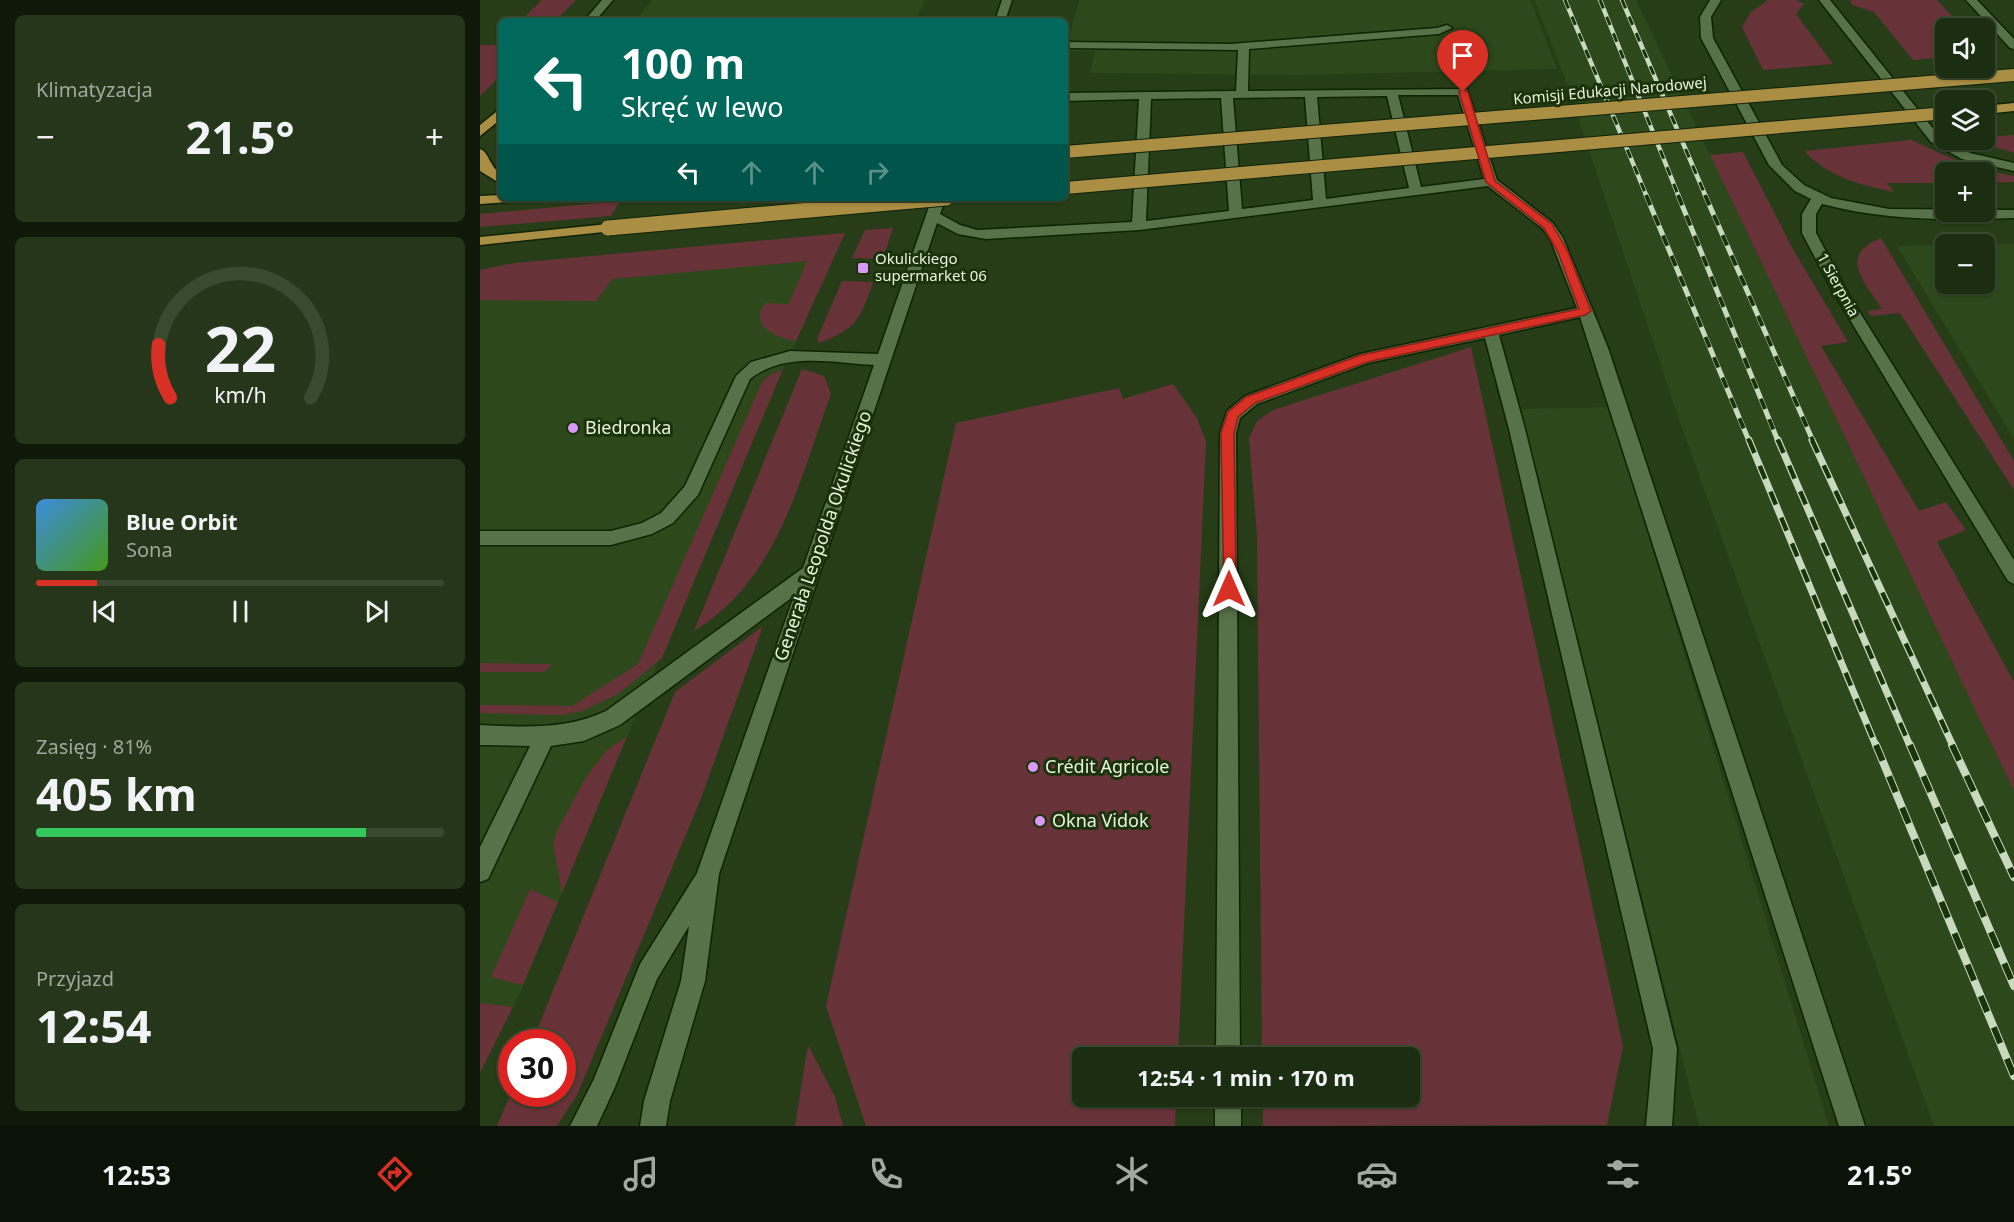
<!DOCTYPE html>
<html lang="pl">
<head>
<meta charset="utf-8">
<style>
	:root { --surface:#1c2e11; --page:#25361a; --text:#f1f3f6; --muted:#a0a89f; --line:#3a4a31; --accent:#d93025 }
	body { margin:0; font-family:"Noto Sans",sans-serif; background:var(--page); color:var(--text); height:100vh; display:flex; flex-direction:column; font-size:22px; white-space:nowrap }
	* { box-sizing:border-box; margin:0 }
	p { font-size:20px; color:var(--muted) }
	.icon { flex:none; width:33px; height:33px; fill:none; stroke:currentColor; stroke-width:2; stroke-linecap:round; stroke-linejoin:round }
	.map { position:relative; flex:1; overflow:hidden }
	.sheet { display:flex; flex-direction:column; gap:15px; padding:15px; background:#0f1909; width:480px }
	.sheet>* { flex:none }
	.hud { position:absolute; left:18px; top:18px; width:570px; height:183px; border-radius:9px; box-shadow:0 2px 4px #0004,0 0 0 2px var(--line); background:#00695c; color:#fff; overflow:hidden }
	.buttons { position:absolute; left:1455px; top:18px; display:grid; gap:12px }
	.buttons a { display:grid; place-items:center; width:60px; height:60px; border-radius:9px; background:var(--surface); box-shadow:0 2px 4px #0004,0 0 0 2px var(--line); font-size:30px }
	.speed { position:absolute; left:18px; top:1029px; display:flex; gap:12px; font-size:30px; font-weight:700; text-align:center }
	.speed>* { display:grid; place-content:center; width:78px; height:78px; border-radius:50%; background:var(--surface); box-shadow:0 2px 4px #0004,0 0 0 2px var(--line); line-height:1 }
	.speed .limit { border:9px solid #d22; background:#fff; color:#111 }
	.pin { position:absolute; display:grid; place-items:center; width:51px; height:51px; color:#fff; margin:-62px -26px; border-radius:50% 50% 50% 0; rotate:-45deg; box-shadow:0 0 6px #0007 }
	.pin .icon { rotate:45deg }
	.me { position:absolute; width:66px; margin:-33px; rotate:0deg; stroke-linejoin:round; filter:drop-shadow(0 0 4px #0008) }
	.turn { display:flex; align-items:center; gap:21px; height:126px; padding:0 24px; font-size:27px }
	.turn .icon { width:78px; height:78px; stroke-width:2.5 }
	.turn b { display:block; font-size:42px; line-height:51px }
	.lanes { display:flex; align-items:center; height:57px; padding:0 24px; background:#0003; justify-content:center; gap:30px; direction:ltr }
	.lanes .off { opacity:.35 }
	.big { font-size:45px; font-weight:700; line-height:1.1 }
	.sheet .widget { flex:1; display:flex; flex-direction:column; justify-content:center; gap:9px; min-width:0; padding:0 21px; border-radius:9px; background:var(--page) }
	.sheet .dial { align-items:center; gap:0 }
	.dial svg { height:156px; overflow:visible; fill:none; stroke:var(--line); stroke-width:7; stroke-linecap:round; text-anchor:middle }
	.dial text { fill:var(--text); stroke:none }
	.song { display:flex; align-items:center; gap:18px }
	.cover { width:72px; height:72px; border-radius:9px; background:linear-gradient(135deg,hsl(210 70% 55%),hsl(100 70% 35%)) }
	.played { height:6px; border-radius:3px; background:linear-gradient(90deg,var(--accent) 15%,var(--line) 15%) }
	.keys { display:flex; justify-content:space-around; direction:ltr }
	.heat { display:flex; justify-content:space-between; align-items:center; font-size:33px; direction:ltr }
	.charge { height:9px; border-radius:4px; background:linear-gradient(90deg,#34c759 81%,var(--line) 0) }
	.trip { position:absolute; left:592px; top:1047px; width:348px; height:60px; border-radius:9px; background:var(--surface); box-shadow:0 2px 4px #0004,0 0 0 2px var(--line); font-weight:700; line-height:60px; text-align:center }
	.tab-bar { display:flex; height:96px; justify-content:space-around; align-items:center; background:#0b1207; color:var(--muted) }
	.tab-bar .icon { width:42px; height:42px }
	.tab-bar .active { color:var(--accent) }
	.tab-bar b { font-size:27px; color:var(--text) }
	main { display:flex; flex:1; min-height:0 }
	.map>svg:first-child { display:block }
	.built { fill:#2d481b }
	.green { fill:#673339 }
	.lines { fill:none; stroke-linecap:round; stroke-linejoin:round }
	.minor-casing { stroke:#0e2300; stroke-width:3 }
	.major-casing { stroke:#0e2300; stroke-width:3 }
	.minor { fill:#577149; fill-rule:evenodd }
	.major { fill:#aa8e44; fill-rule:evenodd }
	.rail-far3-casing { stroke:#c9d9c0; stroke-width:4.5 }
	.rail-far2-casing { stroke:#c9d9c0; stroke-width:5 }
	.rail-far1-casing { stroke:#c9d9c0; stroke-width:7 }
	.rail-casing { stroke:#c9d9c0; stroke-width:8 }
	.rail-far3 { stroke:#1c320c; stroke-width:3; stroke-dasharray:9; stroke-linecap:butt }
	.rail-far2 { stroke:#1c320c; stroke-width:4; stroke-dasharray:11; stroke-linecap:butt }
	.rail-far1 { stroke:#1c320c; stroke-width:4.5; stroke-dasharray:14; stroke-linecap:butt }
	.rail { stroke:#1c320c; stroke-width:6; stroke-dasharray:17; stroke-linecap:butt }
	.major-bridge-far1-casing { stroke:#0e2300; stroke-width:14; stroke-linecap:butt }
	.major-bridge-casing { stroke:#0e2300; stroke-width:17; stroke-linecap:butt }
	.major-bridge-far1 { stroke:#aa8e44; stroke-width:12 }
	.major-bridge { stroke:#aa8e44; stroke-width:15 }
	.route { fill:#d93025; stroke:#8d1f18; stroke-width:1.5 }
	.poi-dot { fill:#d99af7; stroke:#1c320c; stroke-width:2 }
	.labels { text-anchor:middle; stroke-width:6; stroke-linejoin:round; paint-order:stroke }
	.far-street-label { font-size:15px; fill:#e5f4dd; stroke:#1c320c }
	.far-poi-label { font-size:15px; fill:#e5f4dd; stroke:#1c320c; text-anchor:start }
	.poi-label { font-size:18px; fill:#e5f4dd; stroke:#1c320c; text-anchor:start }
	.street-label { font-size:18px; fill:#e5f4dd; stroke:#1c320c }
</style>
</head>
<body>
<main>
<section class="sheet">
<div class="widget"><p>Klimatyzacja</p>
<div class="heat"><a>−</a><b class="big">21.5°</b><a>+</a></div>
</div>
<div class="widget dial"><svg viewBox="0 0 100 80">
<path d="M14 69A42 42 0 1 1 86 69"/>
<path d="M14 69A42 42 0 0 1 8 42" stroke="#d93025"/>
<text x="50" y="56" font-size="32" font-weight="700">22</text>
<text x="50" y="72" font-size="11">km/h</text>
</svg></div>
<div class="widget">
<div class="song"><i class="cover"></i><div><b>Blue Orbit</b><p>Sona</p></div></div>
<div class="played"></div>
<div class="keys"><svg class="icon" aria-label="previous" viewBox="0 0 24 24"><path d="M18 5L8 12l10 7zM5 5v14"/></svg><svg class="icon" aria-label="pause" viewBox="0 0 24 24"><path d="M8 5v14M16 5v14"/></svg><svg class="icon" aria-label="next" viewBox="0 0 24 24"><path d="M6 5l10 7-10 7zM19 5v14"/></svg></div>
</div>
<div class="widget"><p>Zasięg · 81%</p><b class="big">405 km</b><div class="charge"></div></div>
<div class="widget"><p>Przyjazd</p><b class="big">12:54</b></div>
</section>
<div class="map">
<svg width="1534" height="1126" viewBox="0 0 1534 1126">
	<rect width="100%" height="100%" fill="#263d17"/>
	<path class="built" d="M172,0H445L435,21H155Z
		M599,0H1051L1077,69L820,75L610,73L615,51H585Z
		M1054,0H1156L1534,791V1126H1454L1202,428L1086,81Z
		M1534,244V439L1417,246L1465,245L1466,284H1504L1505,245Z
		M359,247L274,433L40,993L0,1073V296L127,272Z
		M1129,407L1349,1126H1219L1041,409Z"/>
	<path class="green" d="M62,0H96L75,21H40Z
		M1288,0H1316L1324,4L1316,14L1353,64L1283,70L1262,27L1271,12Z
		M1370,0H1457L1483,28H1466L1465,57L1433,60L1394,12L1372,5Z
		M0,45H21V75L0,96Z
		M1534,135V153L1491,140H1504L1505,137Z
		M1431,140L1493,168L1534,176V182L1505,183L1504,172H1466L1465,183H1407L1414,192C1380,185 1349,177 1324,151Z
		M1263,152L1314,251L1368,342L1341,346L1439,511L1466,502L1486,530L1457,542L1534,682V791L1230,155Z
		M140,201L131,216L0,227V214Z
		M413,228L403,259L372,258L385,230Z
		M365,233L316,341C302,339 277,331 280,312L285,303L309,304L327,261L132,279L116,301L0,300V270L34,263Z
		M1401,238L1534,461V490L1420,313L1391,316L1387,311L1402,309C1385,283 1357,255 1401,238Z
		M362,281L393,282C380,319 377,329 339,343L337,339Z
		M991,347L1143,1046L1127,1125L783,1126V1097L930,1096V1058L782,1057L777,535L769,438L777,421L793,410Z
		M303,369L182,658L138,694L102,711L82,715L0,713V705L92,706L158,664L282,382L288,376Z
		M322,369L344,376L351,394C319,481 298,580 214,631Z
		M693,384L717,418L726,442L698,1057L603,1058V1096L696,1097L695,1126H386L346,1006L476,423L639,388L643,399Z
		M283,626L220,801L97,1095L77,1126H17L31,1093L82,1094V1042H52L195,692Z
		M0,663L70,664L71,666L64,672H0Z
		M147,736L82,893L73,842L77,831L106,777L127,750Z
		M50,889L78,902L43,985L11,977Z
		M0,1003L33,1007L0,1073Z
		M328,1045L355,1097L363,1126H315Z"/>
	<g class="lines">
		<g class="minor-casing">
			<path id="minor" d="M122,0H133L115,21H104Z
				M522,0H532L525,21H515Z
				M1230,0H1241L1231,17L1233,38L1302,165L1324,185L1351,198L1409,209L1534,210V218C1468,220 1406,221 1342,204L1336,214V233L1369,295L1534,560V584L1528,581L1355,295L1322,233V214L1331,199L1315,191L1289,165L1221,38L1220,17Z
				M1339,0H1350L1459,136L1490,153L1534,163V171L1482,159L1451,142Z
				M1486,0H1497L1534,39V49L1530,48Z
				M967,25L972,28L959,34L769,49L768,91L987,89L1017,180L1073,223L1083,238L1128,348L1385,1126H1359L1100,317L1019,335L1045,429L1197,1049L1192,1126H1166L1173,1049L1029,429L1005,338L888,363L777,404L760,418L756,433L760,1058H736L740,433L747,411L765,396L880,354L1097,308L1071,241L1063,229L1008,186L659,230L506,239L478,234L457,223L239,874L225,981L190,1101L186,1126H160L164,1101L201,981L209,926L177,979L135,1087L117,1126H90L114,1079L160,964L217,873L314,596L140,725L104,741L71,746L8,879L0,882V847L50,746L0,745V725C44,727 85,730 126,711L323,568L394,365C353,363 305,351 270,379L218,495L193,523L172,534L131,545H0V531H131L162,523L181,513L205,486L256,376L271,362L310,351L398,354L452,198H466L460,214L480,225L497,230L652,222L659,99L585,101V93L756,91L758,50L585,48V42L750,44L957,28ZM918,95H978L1004,179L941,187ZM907,96L929,188L846,199L837,97ZM825,97L833,200L762,209L753,98ZM741,98L749,211L666,221L671,99Z
				M735,1096H761V1126H735Z"/>
		</g>
		<g class="major-casing">
			<path id="major" d="M1534,103V111L1504,114V106Z
				M21,108V119L0,136V125Z
				M0,149C9,152 9,166 21,174V184L0,171Z
				M21,195V198H36L29,202L0,204V196Z
				M128,224L135,228L133,231L0,245V237Z"/>
		</g>
		<use href="#minor" class="minor"/>
		<use href="#major" class="major"/>
		<g class="rail-far3-casing">
			<path id="rail-far3" d="M1085,0L1167,197
				M1120,0L1199,197
				M1142,0L1226,197"/>
		</g>
		<g class="rail-far2-casing">
			<path id="rail-far2" d="M1166,195L1269,441
				M1198,195L1298,441
				M1225,195L1333,441"/>
		</g>
		<g class="rail-far1-casing">
			<path id="rail-far1" d="M1269,440L1396,746
				M1298,440L1430,746
				M1332,440L1473,746"/>
		</g>
		<g class="rail-casing">
			<path id="rail" d="M1396,745L1534,1076
				M1430,745L1534,986
				M1472,745L1534,877"/>
		</g>
		<use href="#rail-far3" class="rail-far3"/>
		<use href="#rail-far2" class="rail-far2"/>
		<use href="#rail-far1" class="rail-far1"/>
		<use href="#rail" class="rail"/>
		<g class="major-bridge-far1-casing">
			<path id="major-bridge-far1" d="M585,152L1534,75
				M585,188L1466,113"/>
		</g>
		<g class="major-bridge-casing">
			<path id="major-bridge" d="M128,228L466,198"/>
		</g>
		<use href="#major-bridge-far1" class="major-bridge-far1"/>
		<use href="#major-bridge" class="major-bridge"/>
	</g>
	<path class="route" d="M983,89L988,92L1015,181L1072,224L1088,252L1111,311L1105,315L887,362L775,403L758,417L754,433L756,589L749,595L744,593L741,433L748,412L766,397L881,355L1099,309L1078,252L1064,228L1006,182L979,92Z"/>
	<g class="poi-dot">
		<rect x="377" y="262" width="12" height="12" rx="3"/>
		<circle cx="93" cy="428" r="6"/>
		<circle cx="553" cy="767" r="6"/>
		<circle cx="560" cy="821" r="6"/>
	</g>
	<g class="labels">
		<g class="far-street-label">
			<text transform="translate(1130 91) rotate(-5)" y="5">Komisji Edukacji Narodowej</text>
			<text transform="translate(1358 285) rotate(61)" y="5">1 Sierpnia</text>
		</g>
		<g class="far-poi-label">
			<text x="395" y="264">Okulickiego<tspan x="395" dy="17">supermarket 06</tspan></text>
		</g>
		<g class="poi-label">
			<text x="105" y="434">Biedronka</text>
			<text x="565" y="773">Crédit Agricole</text>
			<text x="572" y="827">Okna Vidok</text>
		</g>
		<g class="street-label">
			<text transform="translate(343 536) rotate(-71)" y="6">Generała Leopolda Okulickiego</text>
		</g>
	</g>
</svg>
<div class="buttons">
<a><svg class="icon" aria-label="sound" viewBox="0 0 24 24"><path d="M4 9h4l5-4v14l-5-4H4zM17 9q2 3 0 6"/></svg></a>
<a><svg class="icon" aria-label="layers" viewBox="0 0 24 24"><path d="M12 4l9 5-9 5-9-5zM3 14l9 5 9-5"/></svg></a>
<a>+</a>
<a>−</a>
</div>
<div class="speed"><div class="limit">30</div></div>
<div class="pin" style="left:983px;top:92px;background:#d93025"><svg class="icon" aria-label="arrive" viewBox="0 0 24 24"><path d="M6 21V4h12l-3 4 3 4H6"/></svg></div>
<svg class="me" style="left:749px;top:589px" viewBox="-20 -20 40 40"><path d="M0-17L14 15 0 8-14 15z" fill="#d93025" stroke="#fff" stroke-width="4"/></svg>
<div class="trip">12:54 · 1 min · 170 m</div>
<div class="hud">
<div class="turn"><svg class="icon" aria-label="left" viewBox="0 0 24 24"><path d="M17 20v-9H6M10 6l-5 5 5 5"/></svg><div><b>100 m</b>Skręć w lewo</div></div>
<div class="lanes"><svg class="icon" aria-label="left" viewBox="0 0 24 24"><path d="M17 20v-9H6M10 6l-5 5 5 5"/></svg><svg class="icon off" aria-label="ahead" viewBox="0 0 24 24"><path d="M12 20V5M6 11l6-6 6 6"/></svg><svg class="icon off" aria-label="ahead" viewBox="0 0 24 24"><path d="M12 20V5M6 11l6-6 6 6"/></svg><svg class="icon off" aria-label="right" viewBox="0 0 24 24"><path d="M7 20v-9h11M14 6l5 5-5 5"/></svg></div>
</div>
</div>
</main>
<nav class="tab-bar">
<b>12:53</b>
<svg class="icon active" aria-label="directions" viewBox="0 0 24 24"><path d="M12 3l9 9-9 9-9-9zM9 14v-3h6M13 9l2 2-2 2"/></svg>
<svg class="icon" aria-label="music" viewBox="0 0 24 24"><path d="M9 18V5l10-2v13"/><circle cx="6" cy="18" r="3"/><circle cx="16" cy="16" r="3"/></svg>
<svg class="icon" aria-label="phone" viewBox="0 0 24 24"><path d="M5 4h4l2 5-3 2q2 4 5 5l2-3 5 2v4C11 20 4 13 5 4z"/></svg>
<svg class="icon" aria-label="climate" viewBox="0 0 24 24"><path d="M12 3v18M4 7l16 10M4 17L20 7"/></svg>
<svg class="icon" aria-label="car" viewBox="0 0 24 24"><path d="M5 17H2v-5l4-1 3-4h7l3 4 3 1v5h-3M9 17h6M6 11h13"/><circle cx="7" cy="17" r="2"/><circle cx="17" cy="17" r="2"/></svg>
<svg class="icon" aria-label="filters" viewBox="0 0 24 24"><path d="M4 7h16M4 17h16"/><circle cx="9" cy="7" r="2"/><circle cx="15" cy="17" r="2"/></svg>
<b>21.5°</b>
</nav>
</body>
</html>
